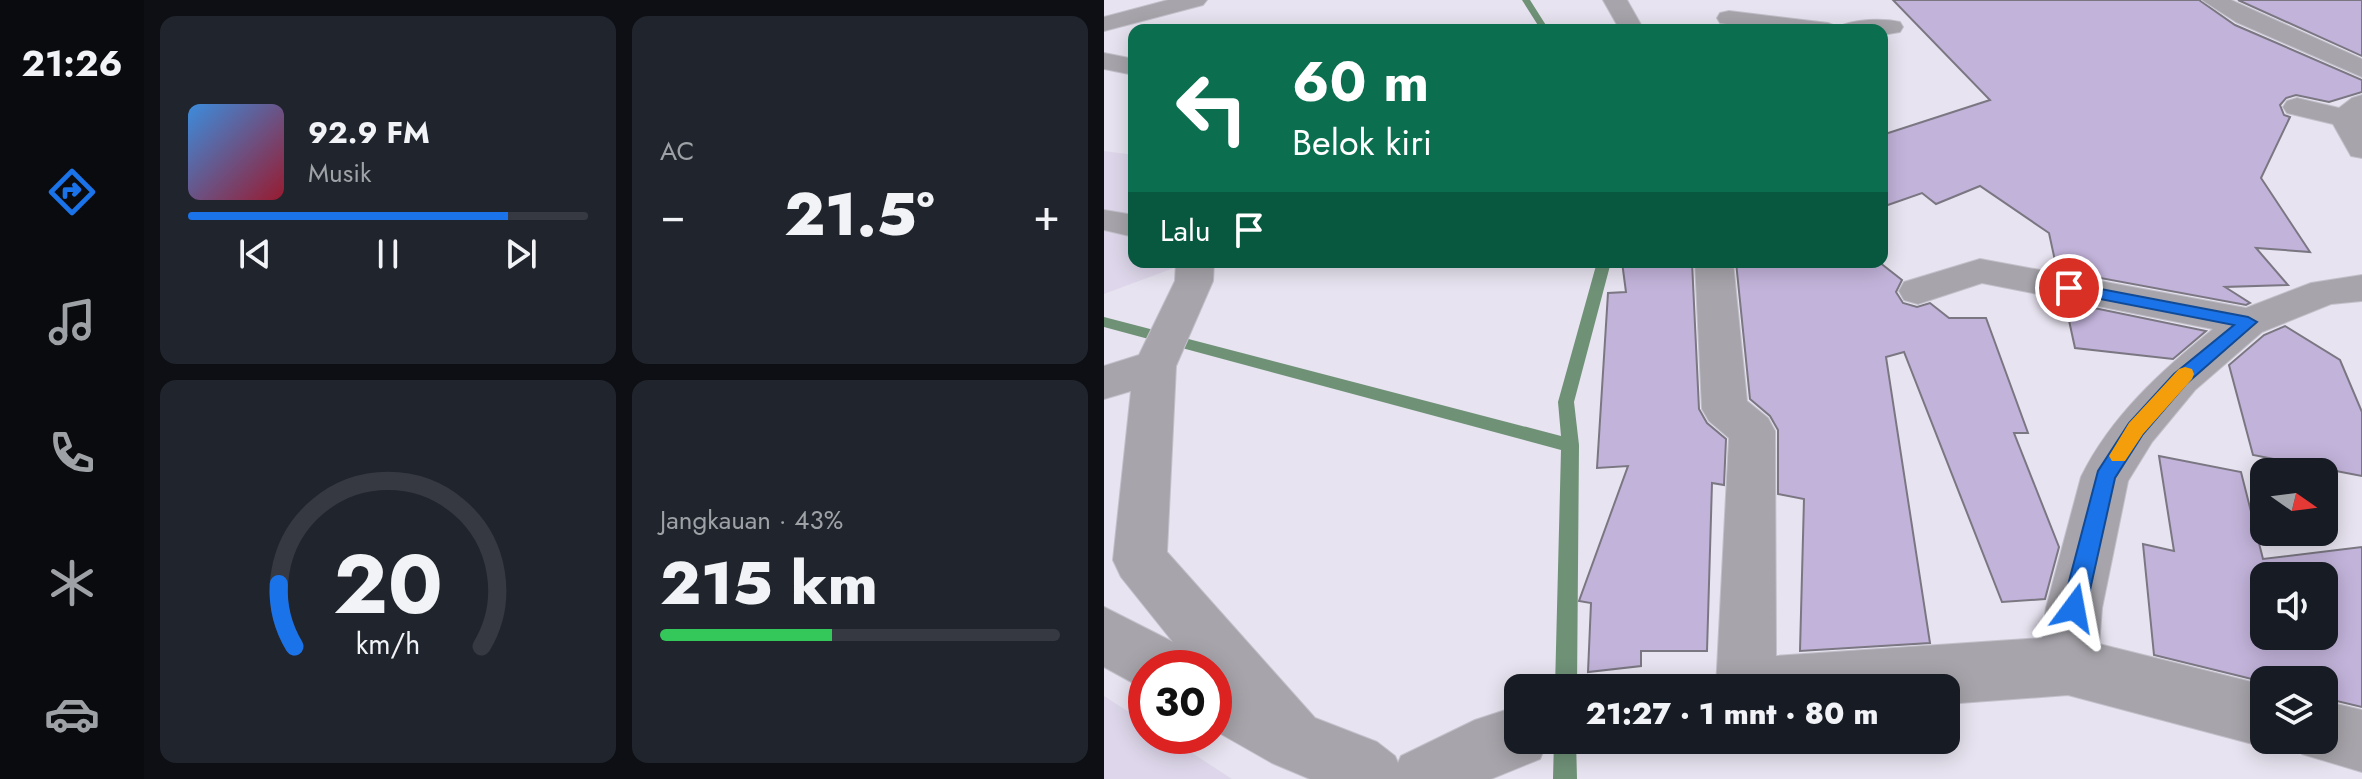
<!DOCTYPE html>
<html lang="id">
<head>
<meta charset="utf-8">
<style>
	:root { --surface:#171b24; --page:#20242c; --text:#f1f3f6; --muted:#9ea1a6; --line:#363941; --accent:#1a73e8 }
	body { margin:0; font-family:Jost,sans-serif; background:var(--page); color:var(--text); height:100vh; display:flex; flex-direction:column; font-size:30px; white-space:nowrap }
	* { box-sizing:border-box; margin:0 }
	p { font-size:26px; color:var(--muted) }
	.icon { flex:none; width:44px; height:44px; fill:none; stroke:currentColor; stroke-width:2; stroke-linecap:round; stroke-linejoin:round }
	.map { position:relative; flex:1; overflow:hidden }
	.sheet { display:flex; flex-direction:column; gap:16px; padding:16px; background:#0d0f14; width:960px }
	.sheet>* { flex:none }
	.banner { position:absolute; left:24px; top:24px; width:760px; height:244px; border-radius:16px; box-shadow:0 4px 20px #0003; background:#0b6e4f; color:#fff; overflow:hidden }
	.needle { width:52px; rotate:104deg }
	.fabs { position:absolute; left:1146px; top:458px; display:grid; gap:16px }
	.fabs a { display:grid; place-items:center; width:88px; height:88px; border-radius:16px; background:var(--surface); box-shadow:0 4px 20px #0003; font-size:40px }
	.speed { position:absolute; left:24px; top:650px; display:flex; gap:16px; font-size:40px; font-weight:700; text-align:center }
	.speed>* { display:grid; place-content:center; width:104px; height:104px; border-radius:50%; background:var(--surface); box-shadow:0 4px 20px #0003; line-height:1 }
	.speed .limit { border:12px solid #d22; background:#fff; color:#111 }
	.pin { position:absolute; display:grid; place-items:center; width:68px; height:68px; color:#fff; margin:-34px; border:4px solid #fff; border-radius:50%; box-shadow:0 2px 8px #0007 }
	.me { position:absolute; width:88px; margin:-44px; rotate:13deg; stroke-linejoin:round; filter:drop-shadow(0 0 6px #0008) }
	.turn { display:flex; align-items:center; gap:28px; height:168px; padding:0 32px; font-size:36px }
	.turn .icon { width:104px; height:104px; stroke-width:2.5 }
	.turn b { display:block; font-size:56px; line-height:68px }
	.then { display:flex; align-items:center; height:76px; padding:0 32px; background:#0003; gap:16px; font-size:30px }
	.big { font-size:60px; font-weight:800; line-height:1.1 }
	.sheet .widget { flex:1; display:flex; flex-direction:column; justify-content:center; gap:12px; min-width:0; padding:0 28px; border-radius:16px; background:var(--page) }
	.sheet .dial { align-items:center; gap:0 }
	.dial svg { height:208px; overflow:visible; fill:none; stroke:var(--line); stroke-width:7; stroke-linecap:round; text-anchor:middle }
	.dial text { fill:var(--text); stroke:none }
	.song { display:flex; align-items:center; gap:24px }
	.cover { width:96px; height:96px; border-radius:12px; background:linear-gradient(135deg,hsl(210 70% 55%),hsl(350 70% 35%)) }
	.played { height:8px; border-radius:4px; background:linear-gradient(90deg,var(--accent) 80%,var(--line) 80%) }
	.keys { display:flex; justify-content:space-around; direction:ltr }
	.heat { display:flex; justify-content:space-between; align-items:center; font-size:44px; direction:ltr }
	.charge { height:12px; border-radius:6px; background:linear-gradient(90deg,#34c759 43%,var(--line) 0) }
	.sheet .tiles { flex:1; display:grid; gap:16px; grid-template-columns:repeat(2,1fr) }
	.trip { position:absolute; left:400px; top:674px; width:456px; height:80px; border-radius:16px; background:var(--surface); box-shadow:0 4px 20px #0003; font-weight:800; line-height:80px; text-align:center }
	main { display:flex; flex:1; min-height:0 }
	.dock { display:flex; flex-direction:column; width:144px; justify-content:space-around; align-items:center; background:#090b0e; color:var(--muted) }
	.dock .icon { width:56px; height:56px }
	.dock .on { color:var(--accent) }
	.dock b { font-size:36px; color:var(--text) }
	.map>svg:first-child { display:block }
	.built { fill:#ded7eb }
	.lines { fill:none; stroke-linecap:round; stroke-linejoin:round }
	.stream { fill:#6f9277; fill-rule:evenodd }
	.building { fill:#c2b3da; stroke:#7b7782; stroke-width:2; fill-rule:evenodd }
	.street-casing { stroke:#c3c0cb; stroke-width:2 }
	.street { fill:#a7a5ab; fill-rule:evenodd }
	.route { fill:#1a73e8; stroke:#114b97; stroke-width:2 }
	.slow { fill:#f59e0b }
</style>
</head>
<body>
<main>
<nav class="dock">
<b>21:26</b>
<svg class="icon on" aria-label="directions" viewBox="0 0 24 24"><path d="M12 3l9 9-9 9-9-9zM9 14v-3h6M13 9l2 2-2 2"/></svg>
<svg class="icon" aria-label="music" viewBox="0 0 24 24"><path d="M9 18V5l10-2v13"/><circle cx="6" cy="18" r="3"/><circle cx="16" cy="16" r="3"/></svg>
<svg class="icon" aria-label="phone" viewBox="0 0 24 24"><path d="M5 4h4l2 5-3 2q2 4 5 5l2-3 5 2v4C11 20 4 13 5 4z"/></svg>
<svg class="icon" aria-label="climate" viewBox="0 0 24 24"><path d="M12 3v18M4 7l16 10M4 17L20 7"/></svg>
<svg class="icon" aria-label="car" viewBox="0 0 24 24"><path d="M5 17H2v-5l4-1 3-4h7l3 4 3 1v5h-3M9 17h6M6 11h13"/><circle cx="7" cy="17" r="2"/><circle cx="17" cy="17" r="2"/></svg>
</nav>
<section class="sheet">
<div class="tiles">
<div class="widget">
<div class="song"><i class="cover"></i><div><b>92.9 FM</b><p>Musik</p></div></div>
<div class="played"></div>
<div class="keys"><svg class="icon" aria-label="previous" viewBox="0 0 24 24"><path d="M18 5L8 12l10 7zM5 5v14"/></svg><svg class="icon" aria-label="pause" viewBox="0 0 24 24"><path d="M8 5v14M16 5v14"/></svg><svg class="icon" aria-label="next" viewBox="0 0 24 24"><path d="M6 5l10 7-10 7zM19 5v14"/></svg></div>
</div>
<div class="widget"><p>AC</p>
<div class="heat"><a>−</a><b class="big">21.5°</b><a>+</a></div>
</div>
<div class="widget dial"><svg viewBox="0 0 100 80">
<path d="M14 69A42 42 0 1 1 86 69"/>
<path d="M14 69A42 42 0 0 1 8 45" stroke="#1a73e8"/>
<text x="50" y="56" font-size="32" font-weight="700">20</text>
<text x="50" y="72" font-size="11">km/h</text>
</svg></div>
<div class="widget"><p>Jangkauan · 43%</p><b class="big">215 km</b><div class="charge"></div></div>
</div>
</section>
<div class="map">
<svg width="1258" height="779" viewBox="0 0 1258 779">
	<rect width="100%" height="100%" fill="#e7e3f0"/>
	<path class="built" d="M0,151L30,155V262H86L0,294Z
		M0,696L42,723V736H62L128,779H0Z"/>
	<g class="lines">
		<path class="stream" d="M418,0H426L445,30H437Z
			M493,262H507L470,402L475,445L473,688H451L457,450L0,327V317L457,436L454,402Z
			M450,740H472L473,779H449Z"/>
	</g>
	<path class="building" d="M789,0H1095L1131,25L1258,80V92L1225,102L1192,95L1182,98L1176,105L1180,115L1186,117L1157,178L1206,252L1152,248L1184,285L1121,287L1146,303L1142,305L953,270L945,233L876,186L832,204L818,193L778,207V135L886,100Z
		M1134,0H1258V56Z
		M518,262H588L595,409L603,423L622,439L620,485L608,483L603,651H537V666L484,672L487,603L475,601L524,466L493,468L504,293L522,292Z
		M632,262H775L798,280L792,292L799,303L813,307L826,303L845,318H882L924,433H910L955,547L941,599L898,602L800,352L782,357L826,643L696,651L700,499L674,494V430L666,416L646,399Z
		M961,302L1102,331L1069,359L971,348Z
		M1181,326L1236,360L1258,412V476L1149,455L1125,365L1160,335Z
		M1055,456L1137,472L1159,559L1258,547V707L1220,698V680L1160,682L1050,655L1039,544L1070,551ZM1160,576H1220V636H1160Z"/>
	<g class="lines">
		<g class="street-casing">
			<path id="street" d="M64,0H103L99,5L0,31V17Z
				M499,0H523L540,30H516Z
				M1098,0H1127L1258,59V77L1132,22Z
				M625,11L724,23L734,27C749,19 779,18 796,22L799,27L796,32L778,35V30H664L616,23L613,18L616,13Z
				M0,53L30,59V75L0,69Z
				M1258,95V158L1247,156L1229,124L1183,113L1179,107L1183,101L1193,98L1235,108L1248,98Z
				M0,210L30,215V237L0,230Z
				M876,259L1142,308L1207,283L1258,275V301L1227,304L1158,332L1091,390L1048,442L1024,481L998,608L995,644L1160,685V740H1176L1160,747L964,695L842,704V688H612L625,438L605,421L598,409L591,262H629L643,401L664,418L671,431L672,656L938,638L942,608L977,477C1007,416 1057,371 1109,329L878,283L814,304L800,300L795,291L800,282Z
				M72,262H110L109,281L72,366L63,552L211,718L273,742L291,756L294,763L297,756L371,720L414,706V740H444L436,759L387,779H206L168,763L110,730V668H91L86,662L88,668H42V690L0,667V607L69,642L17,577L9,560L27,391L0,399V366L35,355L71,281Z
				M1220,701L1258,710V772L1198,754L1192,740H1220Z"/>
		</g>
		<use href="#street" class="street"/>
	</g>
	<path class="route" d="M965,283L1144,317L1153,322L1082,384L1039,434L1011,478L982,608L978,616L970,619L962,616L958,608L994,471L1025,423L1070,374L1130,325L960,292V284Z"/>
	<path class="slow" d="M1081,367L1088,369L1090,374L1088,379L1039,434L1021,461H1008L1005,456L1025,423L1075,369Z"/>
</svg>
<div class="fabs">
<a><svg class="needle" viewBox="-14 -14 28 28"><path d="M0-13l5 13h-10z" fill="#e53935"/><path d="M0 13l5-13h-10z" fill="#9ea1a6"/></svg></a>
<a><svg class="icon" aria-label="sound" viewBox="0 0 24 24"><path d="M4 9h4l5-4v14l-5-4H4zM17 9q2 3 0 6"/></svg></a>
<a><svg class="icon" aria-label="layers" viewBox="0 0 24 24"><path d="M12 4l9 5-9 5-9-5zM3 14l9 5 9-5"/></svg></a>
</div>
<div class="speed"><div class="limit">30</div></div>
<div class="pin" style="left:965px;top:288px;background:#d93025"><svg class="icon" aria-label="arrive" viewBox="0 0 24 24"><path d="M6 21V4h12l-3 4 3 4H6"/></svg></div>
<svg class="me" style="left:970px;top:608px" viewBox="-20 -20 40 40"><path d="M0-17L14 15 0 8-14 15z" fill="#1a73e8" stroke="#fff" stroke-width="4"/></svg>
<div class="trip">21:27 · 1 mnt · 80 m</div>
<div class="banner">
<div class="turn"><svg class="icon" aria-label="left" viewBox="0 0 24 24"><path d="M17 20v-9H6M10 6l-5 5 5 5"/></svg><div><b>60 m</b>Belok kiri</div></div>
<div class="then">Lalu<svg class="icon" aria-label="arrive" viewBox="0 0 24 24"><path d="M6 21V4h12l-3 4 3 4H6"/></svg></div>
</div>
</div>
</main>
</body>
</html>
